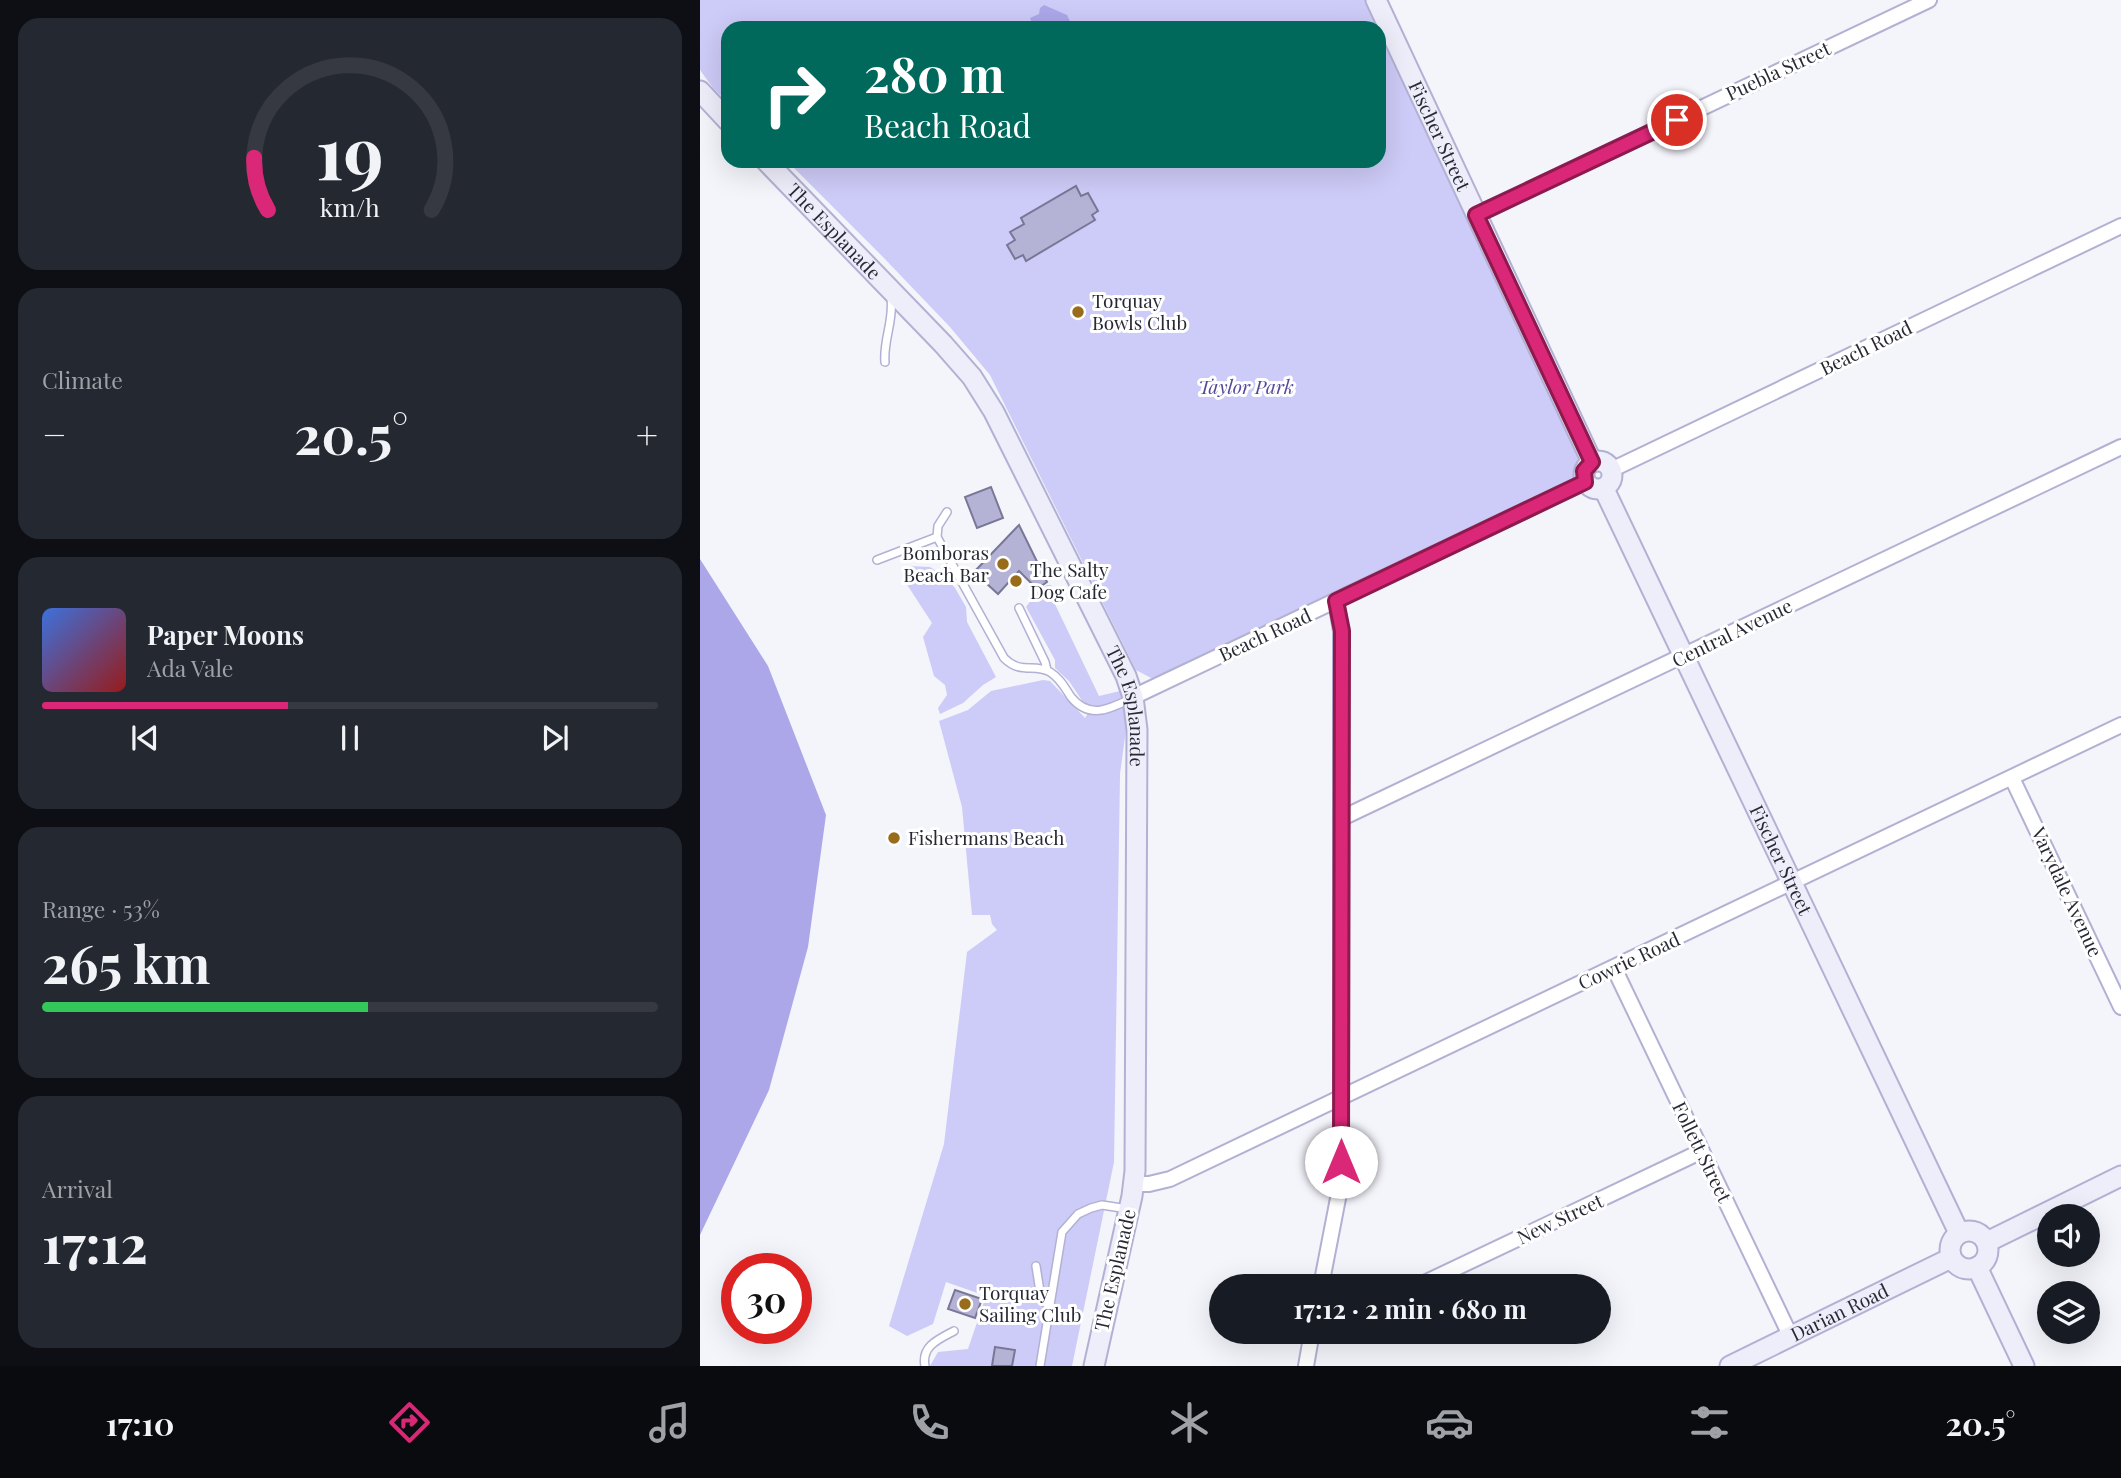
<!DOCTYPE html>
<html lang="en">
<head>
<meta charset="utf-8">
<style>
	:root { --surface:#171b24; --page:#242831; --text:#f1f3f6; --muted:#9ea1a6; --line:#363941; --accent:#db2777 }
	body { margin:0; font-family:"Playfair Display",serif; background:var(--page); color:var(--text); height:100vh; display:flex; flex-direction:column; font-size:26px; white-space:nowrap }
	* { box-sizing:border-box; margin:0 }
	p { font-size:23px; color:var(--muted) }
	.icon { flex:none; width:38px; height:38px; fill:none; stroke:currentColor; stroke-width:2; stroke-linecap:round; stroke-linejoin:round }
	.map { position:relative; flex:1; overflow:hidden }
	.drawer { display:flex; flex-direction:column; gap:18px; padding:18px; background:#0d0f14; width:700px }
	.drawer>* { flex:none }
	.top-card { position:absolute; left:21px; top:21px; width:665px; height:147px; border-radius:21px; box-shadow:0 7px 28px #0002; background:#00695c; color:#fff; overflow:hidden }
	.controls { position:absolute; left:1337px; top:1204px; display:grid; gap:14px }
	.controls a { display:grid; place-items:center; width:63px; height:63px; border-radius:50%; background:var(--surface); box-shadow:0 7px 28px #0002; font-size:35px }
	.speed { position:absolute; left:21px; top:1253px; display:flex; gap:14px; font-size:35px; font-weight:700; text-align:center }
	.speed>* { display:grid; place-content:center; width:91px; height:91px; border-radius:50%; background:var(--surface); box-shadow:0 7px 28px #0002; line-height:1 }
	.speed .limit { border:10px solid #d22; background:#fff; color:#111 }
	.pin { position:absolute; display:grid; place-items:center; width:60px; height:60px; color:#fff; margin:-30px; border:4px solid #fff; border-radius:50%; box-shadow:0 2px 7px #0007 }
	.me { position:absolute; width:77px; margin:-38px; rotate:0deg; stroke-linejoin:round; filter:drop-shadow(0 0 5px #0008) }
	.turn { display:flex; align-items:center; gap:24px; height:147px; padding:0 28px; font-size:32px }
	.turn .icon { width:91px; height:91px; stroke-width:2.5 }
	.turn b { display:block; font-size:49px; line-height:60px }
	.big { font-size:52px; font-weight:700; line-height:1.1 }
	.drawer .tile { flex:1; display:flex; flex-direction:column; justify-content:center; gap:10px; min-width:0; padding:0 24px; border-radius:21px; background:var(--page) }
	.drawer .dial { align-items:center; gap:0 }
	.dial svg { height:182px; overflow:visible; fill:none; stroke:var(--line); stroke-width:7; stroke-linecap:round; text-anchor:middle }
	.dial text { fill:var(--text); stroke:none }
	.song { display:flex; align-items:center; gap:21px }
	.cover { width:84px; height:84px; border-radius:10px; background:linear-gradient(135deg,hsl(220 70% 55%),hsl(0 70% 35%)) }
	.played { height:7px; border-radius:4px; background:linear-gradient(90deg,var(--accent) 40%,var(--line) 40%) }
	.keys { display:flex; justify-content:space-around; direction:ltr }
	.heat { display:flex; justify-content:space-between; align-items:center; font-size:38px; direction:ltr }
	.charge { height:10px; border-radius:5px; background:linear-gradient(90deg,#34c759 53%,var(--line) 0) }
	.trip { position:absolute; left:509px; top:1274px; width:402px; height:70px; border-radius:35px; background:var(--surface); box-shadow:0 7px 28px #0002; font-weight:700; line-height:70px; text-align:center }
	.tabs { display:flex; height:112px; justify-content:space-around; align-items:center; background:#090b0e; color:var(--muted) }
	.tabs .icon { width:49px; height:49px }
	.tabs .selected { color:var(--accent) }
	.tabs b { font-size:32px; color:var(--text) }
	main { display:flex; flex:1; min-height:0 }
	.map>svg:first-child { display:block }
	.green { fill:#cdcbf7 }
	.water { fill:#aca7e9 }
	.building { fill:#b5b3d5; stroke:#797797; stroke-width:2 }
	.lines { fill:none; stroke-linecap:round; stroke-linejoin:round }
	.lane-casing { stroke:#b2b1d3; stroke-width:10 }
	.street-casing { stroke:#b2b1d3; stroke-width:18 }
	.secondary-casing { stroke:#b2b1d3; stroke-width:23 }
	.lane { stroke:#fff; stroke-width:7 }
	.street { stroke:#fff; stroke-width:14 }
	.secondary { stroke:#eeedfa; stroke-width:19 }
	.route-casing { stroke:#8e194d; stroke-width:18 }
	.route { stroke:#db2777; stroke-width:12 }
	.poi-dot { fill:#986c1a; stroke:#fff; stroke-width:2.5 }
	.labels { text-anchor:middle; stroke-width:6; stroke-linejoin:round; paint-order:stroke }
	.street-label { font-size:19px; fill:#292936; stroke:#fff }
	.poi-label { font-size:19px; fill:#292936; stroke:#fff; text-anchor:start }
	.park-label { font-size:19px; font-style:italic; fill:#544898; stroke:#fff }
</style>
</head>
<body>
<main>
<section class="drawer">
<div class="tile dial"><svg viewBox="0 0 100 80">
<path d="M14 69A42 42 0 1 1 86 69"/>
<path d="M14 69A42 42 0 0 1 8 46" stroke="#db2777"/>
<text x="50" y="56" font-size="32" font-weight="700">19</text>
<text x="50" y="72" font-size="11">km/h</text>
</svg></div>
<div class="tile"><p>Climate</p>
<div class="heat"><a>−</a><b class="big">20.5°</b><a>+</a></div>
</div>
<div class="tile">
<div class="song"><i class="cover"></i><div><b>Paper Moons</b><p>Ada Vale</p></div></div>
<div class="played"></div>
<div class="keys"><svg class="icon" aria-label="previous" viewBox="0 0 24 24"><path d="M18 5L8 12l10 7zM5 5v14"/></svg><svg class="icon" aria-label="pause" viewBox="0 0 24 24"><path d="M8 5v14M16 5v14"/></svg><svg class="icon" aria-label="next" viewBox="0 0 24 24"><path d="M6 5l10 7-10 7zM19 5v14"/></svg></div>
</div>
<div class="tile"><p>Range · 53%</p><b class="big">265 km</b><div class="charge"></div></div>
<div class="tile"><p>Arrival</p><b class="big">17:12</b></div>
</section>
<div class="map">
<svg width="1421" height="1366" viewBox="0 0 1421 1366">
	<rect width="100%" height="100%" fill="#f4f4fb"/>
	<path class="green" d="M0,0H665L678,28H28V103L13,88L0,70Z
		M679,30L882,463L875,480L453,679L436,670L290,375L250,327L182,256L87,161H679Z
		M207,566L230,567L246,577L255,588L266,607L267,622L296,677L283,685L263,703L240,714L238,708L247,695L245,685L234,676L223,637L232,623L204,580Z
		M347,585H351L356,594L353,600L399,696L420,691L427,722L420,774L414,1162L372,1366H230L238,1352L268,1349L286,1296L246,1282L233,1324L207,1336L189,1326L244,1144L267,952L297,930L292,924L290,915H272L262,807L239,721L268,710L291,691L343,680L350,681L385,718L392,707L383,702L369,681L355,668V660L326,607L336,593Z"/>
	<path class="water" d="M344,5L367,15L373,28H334L330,18L339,14L340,8Z
		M0,559L68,666L126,815L108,947L69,1090L0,1235Z"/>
	<path class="building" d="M376,186L381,196L388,193L398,211L392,215L395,220L326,261L323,255L315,259L307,245L315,240L310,232L324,224L321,218Z
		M291,487L303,518L277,528L265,497Z
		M319,525L347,582L337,589L319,571L298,594L274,572Z
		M255,1290L282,1299L275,1318L248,1309Z
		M295,1347L315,1350L312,1366H292Z"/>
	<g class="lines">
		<g class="lane-casing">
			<path id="lane" d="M185,362C183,340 194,321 191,298
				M247,512L238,526L237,537L304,658C321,675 334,663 350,672C360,678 365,688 371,697C389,719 408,710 430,699
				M177,560L237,537
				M319,608L345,662L347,670
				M336,1266L341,1298L350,1308
				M225,1366C221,1346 239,1339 254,1331
				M340,1366L362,1232L378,1214L391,1208L402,1205L428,1209"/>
		</g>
		<g class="street-casing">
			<path id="street" d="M776,215L1229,0
				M911,470L1421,226
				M433,697L885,482
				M1312,778L1421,1007
				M642,818L1421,447
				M914,968L1091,1337
				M434,1184H449L470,1179L1421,725
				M621,1286L641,1183V631L636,601
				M718,1286L1002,1151
				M606,1366L612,1332"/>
		</g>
		<g class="secondary-casing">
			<g id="secondary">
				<path id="s1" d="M676,0L892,462"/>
				<path d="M0,91L28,121"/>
				<path id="s2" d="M66,161L243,344L272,377L294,412L426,676L433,697L437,730L435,1171L432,1196L394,1366"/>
				<circle cx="898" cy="475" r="14"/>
				<path id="s3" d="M904,489L1259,1233"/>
				<circle cx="1269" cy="1250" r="19"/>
				<path d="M1287,1242L1421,1176"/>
				<path d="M1277,1267L1324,1366"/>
				<path id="s4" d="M1030,1366L1251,1258"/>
			</g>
		</g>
		<use href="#lane" class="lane"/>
		<use href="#street" class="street"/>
		<use href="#secondary" class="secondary"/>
	</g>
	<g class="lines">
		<g class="route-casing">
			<path id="route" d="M641,1162L642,631L636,601L885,482L884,471L892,462L776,215L977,120"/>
		</g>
		<use href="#route" class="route"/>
	</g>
	<g class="poi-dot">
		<circle cx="378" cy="312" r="7"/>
		<circle cx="303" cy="564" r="7"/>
		<circle cx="316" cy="581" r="7"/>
		<circle cx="194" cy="838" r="7"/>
		<circle cx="265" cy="1304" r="7"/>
	</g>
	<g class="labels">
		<g class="street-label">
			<text transform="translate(1078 71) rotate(-25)" y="7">Puebla Street</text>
			<text dy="7" stroke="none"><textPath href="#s1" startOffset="150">Fischer Street</textPath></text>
			<text dy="7" stroke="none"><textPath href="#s2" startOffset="98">The Esplanade</textPath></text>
			<text transform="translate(1166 348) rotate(-26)" y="7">Beach Road</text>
			<text transform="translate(1032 633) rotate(-26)" y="7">Central Avenue</text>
			<text transform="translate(565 635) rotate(-25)" y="7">Beach Road</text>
			<text dy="7" stroke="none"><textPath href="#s2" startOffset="665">The Esplanade</textPath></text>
			<text dy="7" stroke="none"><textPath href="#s3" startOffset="411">Fischer Street</textPath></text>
			<text transform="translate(1367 892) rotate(65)" y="7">Varydale Avenue</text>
			<text transform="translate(929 961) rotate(-25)" y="7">Cowrie Road</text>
			<text transform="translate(1002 1152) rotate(64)" y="7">Follett Street</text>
			<text transform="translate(860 1219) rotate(-25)" y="7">New Street</text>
			<text transform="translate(415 1270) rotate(-77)" y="7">The Esplanade</text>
			<text dy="7" stroke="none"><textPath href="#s4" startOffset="122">Darian Road</textPath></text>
		</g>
		<g class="poi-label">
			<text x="392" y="308">Torquay<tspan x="392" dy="22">Bowls Club</tspan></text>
			<text x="289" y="560" text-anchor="end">Bomboras<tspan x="289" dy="22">Beach Bar</tspan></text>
			<text x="330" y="577">The Salty<tspan x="330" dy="22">Dog Cafe</tspan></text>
			<text x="208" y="845">Fishermans Beach</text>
			<text x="279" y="1300">Torquay<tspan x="279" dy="22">Sailing Club</tspan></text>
		</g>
		<g class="park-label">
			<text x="546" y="394">Taylor Park</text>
		</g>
	</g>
</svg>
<div class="controls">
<a><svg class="icon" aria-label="sound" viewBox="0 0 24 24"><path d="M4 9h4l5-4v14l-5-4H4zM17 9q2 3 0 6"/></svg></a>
<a><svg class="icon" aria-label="layers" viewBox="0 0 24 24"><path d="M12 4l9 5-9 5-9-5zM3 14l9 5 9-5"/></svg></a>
</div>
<div class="speed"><div class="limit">30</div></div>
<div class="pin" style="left:977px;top:120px;background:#d93025"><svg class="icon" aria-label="arrive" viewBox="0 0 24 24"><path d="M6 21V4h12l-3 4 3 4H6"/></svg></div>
<svg class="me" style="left:641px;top:1162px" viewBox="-20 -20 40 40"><circle r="19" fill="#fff"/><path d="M0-13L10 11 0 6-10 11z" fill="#db2777"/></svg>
<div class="trip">17:12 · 2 min · 680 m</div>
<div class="top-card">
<div class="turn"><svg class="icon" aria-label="right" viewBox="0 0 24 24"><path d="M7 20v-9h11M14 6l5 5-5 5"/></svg><div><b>280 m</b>Beach Road</div></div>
</div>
</div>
</main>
<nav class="tabs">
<b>17:10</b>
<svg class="icon selected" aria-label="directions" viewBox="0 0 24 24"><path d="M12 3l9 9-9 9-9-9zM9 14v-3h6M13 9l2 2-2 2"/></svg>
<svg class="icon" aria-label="music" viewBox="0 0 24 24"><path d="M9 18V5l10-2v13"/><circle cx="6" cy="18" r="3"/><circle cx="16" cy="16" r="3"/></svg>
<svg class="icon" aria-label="phone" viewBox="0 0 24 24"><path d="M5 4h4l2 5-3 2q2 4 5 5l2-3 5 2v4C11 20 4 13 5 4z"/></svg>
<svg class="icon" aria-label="climate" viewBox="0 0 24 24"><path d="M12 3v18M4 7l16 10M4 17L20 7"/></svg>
<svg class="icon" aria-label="car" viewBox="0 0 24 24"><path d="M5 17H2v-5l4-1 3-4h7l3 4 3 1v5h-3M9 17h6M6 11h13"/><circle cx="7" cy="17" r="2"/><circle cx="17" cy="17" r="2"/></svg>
<svg class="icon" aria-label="filters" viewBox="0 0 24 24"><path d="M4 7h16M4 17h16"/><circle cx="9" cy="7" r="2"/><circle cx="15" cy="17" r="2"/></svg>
<b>20.5°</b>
</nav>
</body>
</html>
